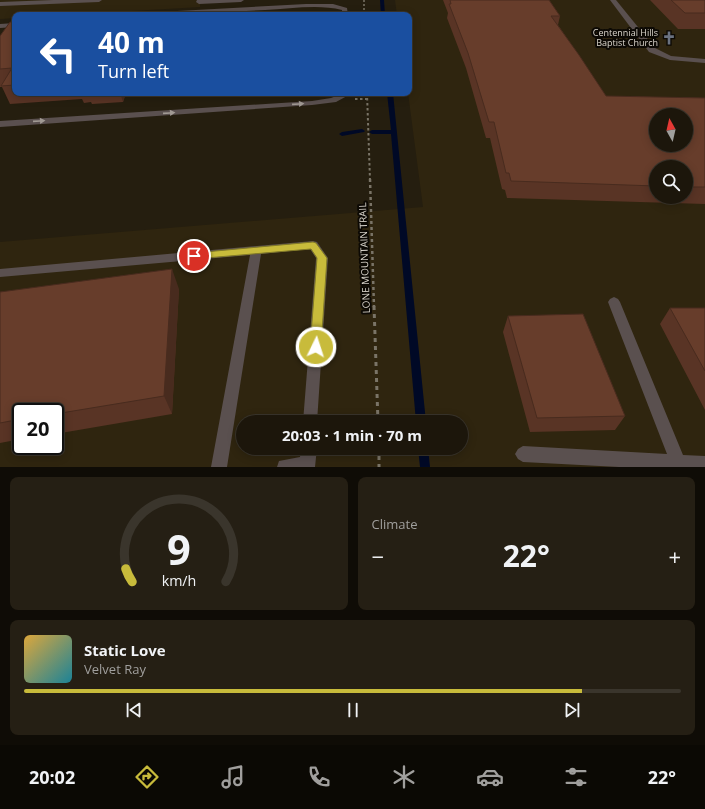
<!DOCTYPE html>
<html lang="en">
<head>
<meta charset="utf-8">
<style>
	:root { --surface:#1c160b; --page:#251f14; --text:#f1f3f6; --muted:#a09f9d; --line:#3a352c; --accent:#c8bb3b }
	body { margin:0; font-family:"Open Sans",sans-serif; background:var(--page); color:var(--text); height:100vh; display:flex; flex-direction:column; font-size:15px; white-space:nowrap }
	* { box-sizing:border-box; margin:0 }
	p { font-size:13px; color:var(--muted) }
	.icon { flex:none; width:22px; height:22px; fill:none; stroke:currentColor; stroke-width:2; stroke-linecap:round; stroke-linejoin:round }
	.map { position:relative; height:467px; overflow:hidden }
	.sheet { display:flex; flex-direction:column; gap:10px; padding:10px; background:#0f0c06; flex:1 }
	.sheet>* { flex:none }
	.guide { position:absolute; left:12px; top:12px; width:400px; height:84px; border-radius:8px; box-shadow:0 2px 10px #0003,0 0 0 1px var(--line); background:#1a4fa0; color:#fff; overflow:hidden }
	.needle { width:26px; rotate:352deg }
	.tools { position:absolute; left:649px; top:108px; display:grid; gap:8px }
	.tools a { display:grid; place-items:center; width:44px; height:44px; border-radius:50%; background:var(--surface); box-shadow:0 2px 10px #0003,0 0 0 1px var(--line); font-size:20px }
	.speed { position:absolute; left:12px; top:403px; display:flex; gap:8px; font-size:20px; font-weight:700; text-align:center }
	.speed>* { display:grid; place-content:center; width:52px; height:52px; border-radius:50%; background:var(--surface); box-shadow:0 2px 10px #0003,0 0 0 1px var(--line); line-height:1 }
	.speed .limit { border:2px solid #111; border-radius:6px; background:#fff; color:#111 }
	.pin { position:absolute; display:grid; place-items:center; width:34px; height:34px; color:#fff; margin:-17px; border:2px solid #fff; border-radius:50%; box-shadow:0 1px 4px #0007 }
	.me { position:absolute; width:44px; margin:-22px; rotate:4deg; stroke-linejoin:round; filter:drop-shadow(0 0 3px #0008) }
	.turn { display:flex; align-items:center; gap:14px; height:84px; padding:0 20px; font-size:18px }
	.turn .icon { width:52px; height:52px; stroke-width:2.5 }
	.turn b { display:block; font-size:28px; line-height:34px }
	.big { font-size:30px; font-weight:700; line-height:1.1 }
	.sheet .tile { flex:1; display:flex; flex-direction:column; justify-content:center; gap:6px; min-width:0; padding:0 14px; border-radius:8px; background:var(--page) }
	.sheet .dial { align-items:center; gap:0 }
	.dial svg { height:104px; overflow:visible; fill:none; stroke:var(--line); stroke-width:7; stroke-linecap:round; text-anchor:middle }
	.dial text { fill:var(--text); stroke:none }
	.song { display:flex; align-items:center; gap:12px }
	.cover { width:48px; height:48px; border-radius:6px; background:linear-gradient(135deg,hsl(40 70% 55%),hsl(190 70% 35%)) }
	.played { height:4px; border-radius:2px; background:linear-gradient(90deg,var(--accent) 85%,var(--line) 85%) }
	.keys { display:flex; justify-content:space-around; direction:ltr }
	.heat { display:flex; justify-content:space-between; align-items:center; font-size:22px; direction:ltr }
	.sheet .tiles { flex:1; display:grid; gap:10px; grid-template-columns:1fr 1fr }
	.tile:last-child { grid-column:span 2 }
	.trip { position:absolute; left:236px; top:415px; width:232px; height:40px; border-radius:20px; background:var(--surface); box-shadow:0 2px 10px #0003,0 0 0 1px var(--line); font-weight:700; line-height:40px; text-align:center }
	.tabs { display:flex; height:64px; justify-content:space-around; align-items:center; background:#0b0904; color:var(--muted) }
	.tabs .icon { width:28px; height:28px }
	.tabs .selected { color:var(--accent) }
	.tabs b { font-size:18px; color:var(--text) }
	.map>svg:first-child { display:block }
	.built { fill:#2f250f; fill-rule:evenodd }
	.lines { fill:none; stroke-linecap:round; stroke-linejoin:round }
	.stream { fill:#000926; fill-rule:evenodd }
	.path-far3 { stroke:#7a7467; stroke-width:1.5; stroke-dasharray:2 2; stroke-linecap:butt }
	.path-far2 { stroke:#7a7467; stroke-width:2; stroke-dasharray:2.5 2.5; stroke-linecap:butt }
	.path-far1 { stroke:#7a7467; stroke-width:2.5; stroke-dasharray:3 3; stroke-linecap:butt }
	.path { stroke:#7a7467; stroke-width:3; stroke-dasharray:4 4; stroke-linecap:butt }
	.service { fill:#5a504f; fill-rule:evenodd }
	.minor { fill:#5a504f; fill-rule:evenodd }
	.wall { fill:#593425; fill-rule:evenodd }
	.shaded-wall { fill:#482b1e }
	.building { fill:#673d2b; stroke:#482b1e; fill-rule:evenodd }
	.oneway { fill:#a19a94 }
	.route { fill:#c8bb3b; stroke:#827a26 }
	.labels { text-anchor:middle; stroke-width:4; stroke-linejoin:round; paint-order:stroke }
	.far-poi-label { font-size:9px; fill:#dbd6cd; stroke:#0c0904; text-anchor:end }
	.street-label { font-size:10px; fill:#dbd6cd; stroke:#0c0904 }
</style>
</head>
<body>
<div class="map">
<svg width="705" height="467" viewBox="0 0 705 467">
	<rect width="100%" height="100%" fill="#251e0f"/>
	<path class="built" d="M0,0H200V7L65,15H15V18L0,19Z
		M395,0H705V467H0V242L423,207L408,93H409V15H397ZM656,115H686V145H656ZM656,167H686V197H656ZM21,412H55V446H21ZM243,422H461V448H243Z"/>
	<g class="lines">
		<path class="stream" d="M380,0H384L385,15H381Z
			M387,93H393L426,422H416L391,134H372L369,132L372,130H391Z
			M362,129L365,131L364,132L342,136L339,134L342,132Z
			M418,448H428L430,467H420Z"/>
		<path class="path-far3" d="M364,0V15"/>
		<path class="path-far2" d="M367,93L370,180
			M355,99H367"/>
		<path class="path-far1" d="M370,179L374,307"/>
		<path class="path" d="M374,306L378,422
			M379,448V467"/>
		<path class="service" d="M53,0H102L99,2L0,6V2Z
			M197,0H244L241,2L199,4L196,2Z
			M306,4H333L347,8L348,15H342V10C318,4 290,9 265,10C223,12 180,15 137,15L140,13Z
			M15,23V27L0,28V24Z
			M339,93H347V96L336,102L312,105L0,127V121L312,101L331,98L339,95Z
			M313,241L317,242L328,258L317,422H303L316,258L310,249L261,254L227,467H211L250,255L0,277V269Z
			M614,297L618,299L620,302L683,455L705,456V467H619L523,462L518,459L515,454L518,449L523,446L667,454L608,302L610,299Z
			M301,448H317L315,467H277L279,461L300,457Z"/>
		<path class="minor" d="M610,0H616L655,48L671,56L705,59V63L670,60L649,52Z"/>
	</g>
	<path class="wall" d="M443,0H549L560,16L558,25L606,96L705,98V204L507,198L505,190L502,189L490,138H486L466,68L447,18L448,13ZM656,167H686V197H656Z
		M650,0H705V29H678Z
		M15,22V93H165L125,96L123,102L92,104L91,102L84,103L82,99L10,104L2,87H0V36Z
		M179,289L172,414L55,434V412H21V439L0,443V292Z
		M670,308H705V410L660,324Z
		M508,316L625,416L615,430L530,432L503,332Z"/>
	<path class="shaded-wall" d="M120,93H124L125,96L123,102Z
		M172,269L179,289L172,414L164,396Z"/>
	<path class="building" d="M450,0H549L560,16H551L579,55L606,96L705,98V187H686V167H656V186L511,181L509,173H506L494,122H489L468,53L449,4H451ZM656,115H686V145H656Z
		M671,0H705V13H685Z
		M95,14L94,15H69Z
		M10,22H15V85L1,86L12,68L0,69V36Z
		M172,269L164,396L55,414V412H21V419L0,423V292Z
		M670,308H705V371Z
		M583,314L625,416L537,418L508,316Z"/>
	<defs><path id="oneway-solid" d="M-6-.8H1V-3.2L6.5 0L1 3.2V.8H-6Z"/></defs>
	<g class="oneway">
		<use href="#oneway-solid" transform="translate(298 104) rotate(-4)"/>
		<use href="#oneway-solid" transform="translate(169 113) rotate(-4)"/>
		<use href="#oneway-solid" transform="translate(39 121) rotate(-4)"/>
	</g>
	<path class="route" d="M313,242L316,243L327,258L321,347L320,351L316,352L312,351L310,347L317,258L311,249L194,259L189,256L194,253Z"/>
	<defs>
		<g id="church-bare" transform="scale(1.08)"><path d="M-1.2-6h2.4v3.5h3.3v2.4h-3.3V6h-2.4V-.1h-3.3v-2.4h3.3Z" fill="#6b7280" stroke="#0c0904" stroke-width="2.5" paint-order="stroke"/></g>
	</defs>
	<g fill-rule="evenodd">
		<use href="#church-bare" x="669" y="38"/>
	</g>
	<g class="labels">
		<g class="far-poi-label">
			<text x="658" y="36">Centennial Hills<tspan x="658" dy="10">Baptist Church</tspan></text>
		</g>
		<g class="street-label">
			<text transform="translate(364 258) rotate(-92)" y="4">LONE MOUNTAIN TRAIL</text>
		</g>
	</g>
</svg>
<div class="tools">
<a><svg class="needle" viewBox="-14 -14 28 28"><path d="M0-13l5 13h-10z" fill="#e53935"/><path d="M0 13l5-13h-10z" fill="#a09f9d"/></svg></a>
<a><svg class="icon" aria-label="search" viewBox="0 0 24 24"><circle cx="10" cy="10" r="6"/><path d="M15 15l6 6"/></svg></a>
</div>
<div class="speed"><div class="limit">20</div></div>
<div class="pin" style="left:194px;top:256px;background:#d93025"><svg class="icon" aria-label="arrive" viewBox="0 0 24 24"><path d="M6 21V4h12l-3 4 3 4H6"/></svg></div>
<svg class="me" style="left:316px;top:347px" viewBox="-20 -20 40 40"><circle r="17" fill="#c8bb3b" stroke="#fff" stroke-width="3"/><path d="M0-11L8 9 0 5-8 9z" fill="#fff"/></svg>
<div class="trip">20:03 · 1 min · 70 m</div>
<div class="guide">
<div class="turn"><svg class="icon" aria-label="left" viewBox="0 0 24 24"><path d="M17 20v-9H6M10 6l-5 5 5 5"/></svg><div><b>40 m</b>Turn left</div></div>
</div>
</div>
<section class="sheet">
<div class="tiles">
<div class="tile dial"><svg viewBox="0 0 100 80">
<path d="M14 69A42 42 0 1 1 86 69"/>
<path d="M14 69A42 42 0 0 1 9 59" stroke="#c8bb3b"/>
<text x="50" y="56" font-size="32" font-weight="700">9</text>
<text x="50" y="72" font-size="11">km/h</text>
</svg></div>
<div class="tile"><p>Climate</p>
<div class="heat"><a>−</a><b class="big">22°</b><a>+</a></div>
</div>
<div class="tile">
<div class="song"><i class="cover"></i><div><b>Static Love</b><p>Velvet Ray</p></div></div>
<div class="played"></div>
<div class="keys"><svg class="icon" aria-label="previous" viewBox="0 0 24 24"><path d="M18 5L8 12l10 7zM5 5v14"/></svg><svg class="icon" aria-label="pause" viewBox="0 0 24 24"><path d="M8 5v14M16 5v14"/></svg><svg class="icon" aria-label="next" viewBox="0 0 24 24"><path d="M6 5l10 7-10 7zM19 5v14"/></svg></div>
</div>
</div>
</section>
<nav class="tabs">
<b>20:02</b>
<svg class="icon selected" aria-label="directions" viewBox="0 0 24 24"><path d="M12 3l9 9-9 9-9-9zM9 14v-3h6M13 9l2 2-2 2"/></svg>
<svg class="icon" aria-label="music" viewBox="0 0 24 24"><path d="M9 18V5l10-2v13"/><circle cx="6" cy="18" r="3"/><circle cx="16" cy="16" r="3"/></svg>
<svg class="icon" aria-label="phone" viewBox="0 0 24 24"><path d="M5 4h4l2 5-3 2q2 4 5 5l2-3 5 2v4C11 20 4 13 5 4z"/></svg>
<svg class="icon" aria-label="climate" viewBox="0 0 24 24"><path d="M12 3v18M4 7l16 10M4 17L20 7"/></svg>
<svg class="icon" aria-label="car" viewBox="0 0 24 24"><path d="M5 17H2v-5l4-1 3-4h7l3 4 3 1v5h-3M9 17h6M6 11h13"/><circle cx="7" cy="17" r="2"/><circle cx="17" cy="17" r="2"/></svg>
<svg class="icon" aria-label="filters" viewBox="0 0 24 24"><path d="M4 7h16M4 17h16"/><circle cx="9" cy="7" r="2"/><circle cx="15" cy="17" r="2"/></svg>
<b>22°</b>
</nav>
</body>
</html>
